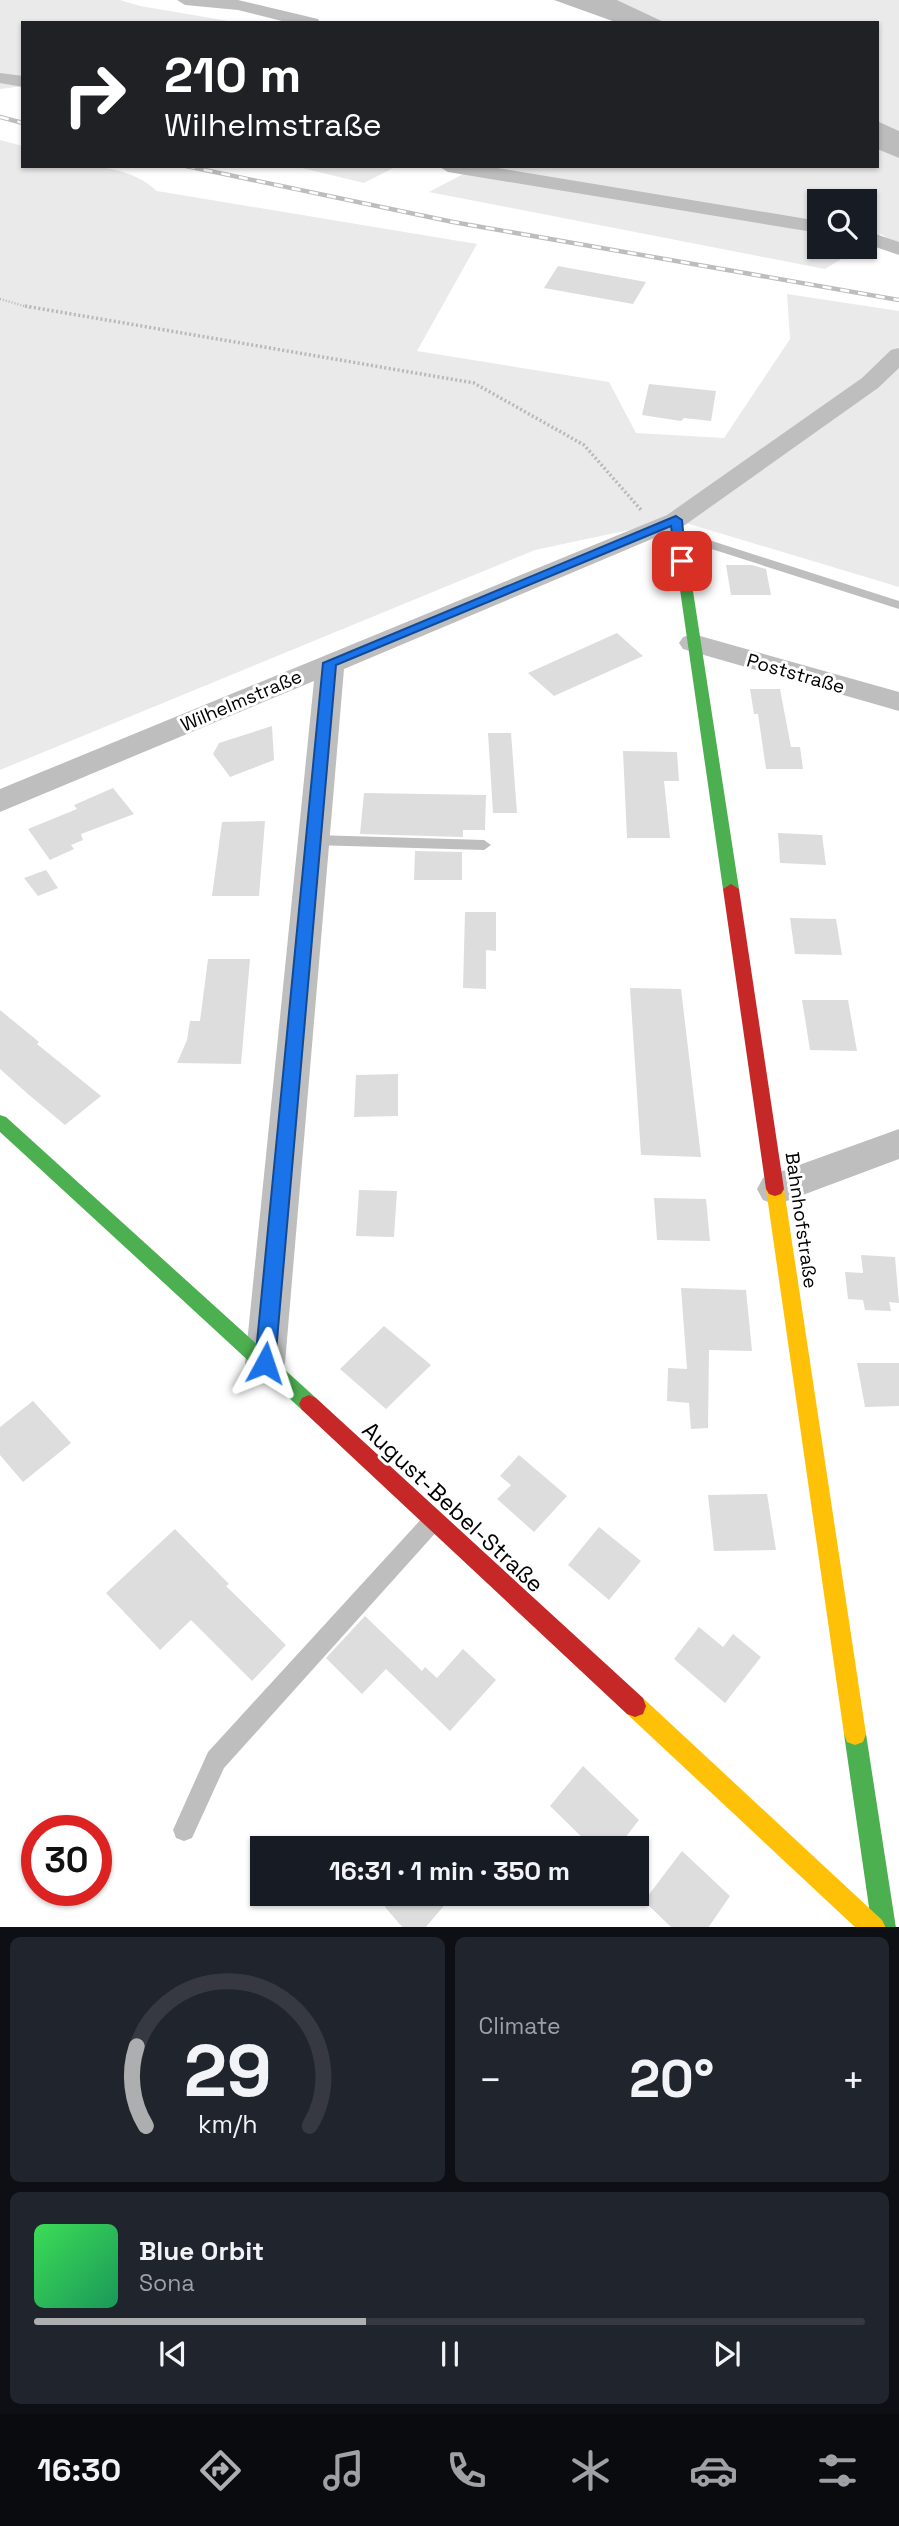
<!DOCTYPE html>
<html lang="en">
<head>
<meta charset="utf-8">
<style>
	:root { --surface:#171b24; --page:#20242c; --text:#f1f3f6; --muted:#9ea1a6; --line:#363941; --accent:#adaeaf }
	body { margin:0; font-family:"Space Grotesk",sans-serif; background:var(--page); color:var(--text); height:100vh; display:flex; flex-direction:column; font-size:26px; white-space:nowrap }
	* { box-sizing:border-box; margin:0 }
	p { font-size:23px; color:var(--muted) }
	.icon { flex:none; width:38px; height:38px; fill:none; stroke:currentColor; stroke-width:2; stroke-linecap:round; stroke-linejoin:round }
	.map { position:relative; height:1927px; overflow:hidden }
	.drawer { display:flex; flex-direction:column; gap:10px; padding:10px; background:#0d0f14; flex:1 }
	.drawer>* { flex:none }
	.hud { position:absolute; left:21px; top:21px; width:858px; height:147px; border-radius:0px; box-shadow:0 2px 5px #0004; background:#202124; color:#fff; overflow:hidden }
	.fabs { position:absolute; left:807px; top:189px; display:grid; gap:14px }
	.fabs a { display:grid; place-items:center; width:70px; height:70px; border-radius:0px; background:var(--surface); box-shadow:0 2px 5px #0004; font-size:35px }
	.speed { position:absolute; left:21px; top:1815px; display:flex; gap:14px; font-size:35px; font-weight:700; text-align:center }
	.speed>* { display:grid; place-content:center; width:91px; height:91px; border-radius:50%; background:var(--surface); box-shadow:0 2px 5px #0004; line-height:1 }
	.speed .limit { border:10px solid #d22; background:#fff; color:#111 }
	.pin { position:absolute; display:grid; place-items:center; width:60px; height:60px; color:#fff; margin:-30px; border-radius:14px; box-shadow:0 4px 10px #0006 }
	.me { position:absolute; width:77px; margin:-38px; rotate:5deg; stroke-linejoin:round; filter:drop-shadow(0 0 5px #0008) }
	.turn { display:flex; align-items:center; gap:24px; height:147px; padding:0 28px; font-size:32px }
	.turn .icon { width:91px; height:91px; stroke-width:2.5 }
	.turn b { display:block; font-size:49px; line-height:60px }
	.big { font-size:52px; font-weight:700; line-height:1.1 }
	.drawer .tile { flex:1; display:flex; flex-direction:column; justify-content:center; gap:10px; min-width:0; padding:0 24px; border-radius:10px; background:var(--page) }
	.drawer .dial { align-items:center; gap:0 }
	.dial svg { height:182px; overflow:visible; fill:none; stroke:var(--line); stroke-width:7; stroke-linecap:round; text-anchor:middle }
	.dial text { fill:var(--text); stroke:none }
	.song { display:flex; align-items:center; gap:21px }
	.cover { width:84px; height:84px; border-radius:10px; background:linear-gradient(135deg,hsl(130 70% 55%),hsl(150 70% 35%)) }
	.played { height:7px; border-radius:4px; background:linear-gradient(90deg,var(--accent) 40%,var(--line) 40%) }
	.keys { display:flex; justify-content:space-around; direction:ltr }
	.heat { display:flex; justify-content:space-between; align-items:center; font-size:38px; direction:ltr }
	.drawer .tiles { flex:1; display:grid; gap:10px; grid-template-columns:1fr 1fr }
	.tile:last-child { grid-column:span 2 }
	.trip { position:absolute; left:250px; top:1836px; width:399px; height:70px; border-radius:0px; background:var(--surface); box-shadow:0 2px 5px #0004; font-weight:700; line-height:70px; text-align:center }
	.menu { display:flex; height:112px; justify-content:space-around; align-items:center; background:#090b0e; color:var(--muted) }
	.menu .icon { width:49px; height:49px }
	.menu .on { color:var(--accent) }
	.menu b { font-size:32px; color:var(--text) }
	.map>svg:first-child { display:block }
	.green { fill:#eaeaea }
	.water { fill:#bcbcbc }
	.building { fill:#ddd }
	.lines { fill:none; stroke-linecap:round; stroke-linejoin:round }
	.path-far1 { stroke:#b8b8b8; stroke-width:2.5; stroke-dasharray:1 2; stroke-linecap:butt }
	.path { stroke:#b8b8b8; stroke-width:3.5; stroke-dasharray:2 2.5; stroke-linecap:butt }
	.lane { fill:#bebebe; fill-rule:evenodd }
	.street { fill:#bebebe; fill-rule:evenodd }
	.fast { fill:#4caf50; fill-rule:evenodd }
	.slow { fill:#ffc107; fill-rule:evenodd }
	.jam { fill:#c62828; fill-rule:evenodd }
	.rail-casing { stroke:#bdbdbd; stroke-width:4.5 }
	.rail { stroke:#fff; stroke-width:2.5; stroke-dasharray:9; stroke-linecap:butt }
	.route { fill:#1a73e8; stroke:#114b97; stroke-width:2 }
	.labels { text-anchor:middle; stroke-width:6; stroke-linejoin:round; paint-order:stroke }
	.street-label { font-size:19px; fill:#000; stroke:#fff }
	.near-street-label { font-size:23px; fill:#000; stroke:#fff }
</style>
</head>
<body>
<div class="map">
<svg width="899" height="1928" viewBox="0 0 899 1928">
	<rect width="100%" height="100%" fill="#fff"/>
	<path class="green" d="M0,0H120L140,6L240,23H23V86L0,89Z
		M617,0H899V131L877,121V23H666Z
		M0,140L23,146V166C67,166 122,159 157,191L477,244L417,351L609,382L636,433L724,438L790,339L787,294L899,311V587L676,520L535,550L0,770Z
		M877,149L899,158V245L881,234L865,244L864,201H819V247H861L825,269L429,192L467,172V166H877Z
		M294,166H397L364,183Z"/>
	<path class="water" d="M554,0H617L666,23H618Z
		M877,121L899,131V158L877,149Z"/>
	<path class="building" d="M558,266L646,282L633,304L544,288Z
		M649,384L716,391L711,421L684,418L681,421L642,415Z
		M726,565H752L766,569L771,595H731Z
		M617,633L643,656L554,696L528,673Z
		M750,689H780L791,747H800L803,769H766L758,714H754Z
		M272,726L274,760L230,777L213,754L219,743Z
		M488,733H511L517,813H493Z
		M623,751L677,752L679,781H664L670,838H627Z
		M113,788L134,814L81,834L83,840L71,845L74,849L50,860L28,829L77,809L74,805Z
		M364,793L486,795L485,830H463V837L360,834Z
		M265,821L259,896H212L222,822Z
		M778,833L822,835L826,865L780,863Z
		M415,851L462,852V880H414Z
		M46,870L58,888L38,896L24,878Z
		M465,912H496V951L486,950V989L463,988Z
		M790,918L836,919L842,955L795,954Z
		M208,959H250L241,1064L177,1063L187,1040L190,1021H200Z
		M630,988L681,989L701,1157L641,1155Z
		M802,1000H848L857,1051L810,1050Z
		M0,1010L39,1042L37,1044L101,1096L65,1125L28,1094L0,1069Z
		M398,1074V1116L354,1117L356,1075Z
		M359,1190L397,1191L394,1237L356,1236Z
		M654,1198L706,1199L710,1241L657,1240Z
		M861,1255L895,1257L899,1303L889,1302L891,1311L865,1310L863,1300L848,1299L845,1272L863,1273Z
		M681,1288L746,1290L752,1351L709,1350L708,1428L691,1429L689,1403L667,1401L668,1368L687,1369Z
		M384,1326L431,1365L386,1409L340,1369Z
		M857,1363H899V1406L865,1407Z
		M33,1401L71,1443L23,1482L0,1455V1427Z
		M519,1455L567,1496L534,1532L497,1499L511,1485L500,1476Z
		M767,1494L776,1550L714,1551L708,1495Z
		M599,1527L641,1561L609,1600L568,1565Z
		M175,1529L229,1584L226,1586L286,1645L252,1681L191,1620L160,1650L106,1593Z
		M365,1616L422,1671L425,1667L437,1678L463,1649L496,1680L450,1731L386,1669L362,1694L326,1658Z
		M699,1627L723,1647L733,1634L761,1657L725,1703L674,1659Z
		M583,1766L639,1820L617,1848H593L550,1806Z
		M682,1851L730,1896L708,1928H672L644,1901Z
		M396,1894H454L425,1928H403L385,1907Z"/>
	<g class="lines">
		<path class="path-far1" d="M0,299L31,308"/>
		<path class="path" d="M25,306L474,383L584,445L642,511"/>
		<path class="lane" d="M678,530L899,601V609L674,537V531Z
			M313,835L484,840L491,845L484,850L313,845L306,840Z
			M432,1512L439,1515L442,1522L439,1529L224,1768L192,1838L184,1841L176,1838L173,1830L208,1752L425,1515Z"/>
		<path class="street" d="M177,0H238L318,19L320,23H290L238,10L185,5Z
			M0,73L23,76V87L0,83Z
			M438,166H486L819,221V233L448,172Z
			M864,230L899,242V255L864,243Z
			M899,348V368L878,388L685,525L344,669L285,1363L279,1376L265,1381L251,1376L245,1363L314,681L0,812V789L667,515L862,378L891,350Z
			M693,634L899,692V711L683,649L679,643L683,637Z
			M899,1129V1159L776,1205L763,1200L757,1189L763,1178Z"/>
		<path class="fast" d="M676,516L682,520L739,889L731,894L723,889L670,520Z
			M0,1115L6,1117L316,1398L319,1404L316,1410L309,1413L302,1410L0,1132Z
			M855,1723L863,1726L866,1734L896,1928H872L844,1734L847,1726Z"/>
		<path class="slow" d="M775,1182L781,1184L784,1189L866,1734L863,1742L855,1745L847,1742L844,1734L766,1189L769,1184Z
			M635,1695L643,1698L882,1920L886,1928H856L627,1714L624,1706L627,1698Z"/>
		<path class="jam" d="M731,884L739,889L784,1189L781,1194L775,1196L769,1194L766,1189L723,889Z
			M309,1395L316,1398L643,1698L646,1706L643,1714L635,1717L627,1714L302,1410L299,1404L302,1398Z"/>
		<g class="rail-casing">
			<path id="rail" d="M0,117L23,123
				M186,166L453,222L899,300"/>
		</g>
		<use href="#rail" class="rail"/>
	</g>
	<path class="route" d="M676,516L682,520L686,564L682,565L676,561L671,526L336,665L275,1363L272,1370L265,1372L258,1370L255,1363L323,663Z"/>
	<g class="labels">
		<g class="street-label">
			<text transform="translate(796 673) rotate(16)" y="7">Poststraße</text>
			<text transform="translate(241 700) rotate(-23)" y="7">Wilhelmstraße</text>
			<text transform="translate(802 1220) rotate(82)" y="7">Bahnhofstraße</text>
		</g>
		<g class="near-street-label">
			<text transform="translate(453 1507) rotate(43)" y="8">August-Bebel-Straße</text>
		</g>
	</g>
</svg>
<div class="fabs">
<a><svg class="icon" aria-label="search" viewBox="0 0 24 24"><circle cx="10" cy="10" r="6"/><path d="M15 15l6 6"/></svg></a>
</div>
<div class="speed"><div class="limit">30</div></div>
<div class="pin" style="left:682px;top:561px;background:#d93025"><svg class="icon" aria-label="arrive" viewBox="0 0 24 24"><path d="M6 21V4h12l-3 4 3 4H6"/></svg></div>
<svg class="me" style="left:265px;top:1363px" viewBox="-20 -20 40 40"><path d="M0-17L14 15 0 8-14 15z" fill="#1a73e8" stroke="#fff" stroke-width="4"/></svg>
<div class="trip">16:31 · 1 min · 350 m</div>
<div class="hud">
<div class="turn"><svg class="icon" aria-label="right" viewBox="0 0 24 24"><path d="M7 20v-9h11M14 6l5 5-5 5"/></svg><div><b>210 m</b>Wilhelmstraße</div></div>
</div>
</div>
<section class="drawer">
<div class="tiles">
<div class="tile dial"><svg viewBox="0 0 100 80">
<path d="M14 69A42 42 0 1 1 86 69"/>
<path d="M14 69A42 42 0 0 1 10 34" stroke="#adaeaf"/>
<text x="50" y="56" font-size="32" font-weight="700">29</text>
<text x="50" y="72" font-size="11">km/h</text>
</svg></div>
<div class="tile"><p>Climate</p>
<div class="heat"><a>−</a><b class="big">20°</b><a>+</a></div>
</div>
<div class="tile">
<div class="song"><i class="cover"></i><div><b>Blue Orbit</b><p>Sona</p></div></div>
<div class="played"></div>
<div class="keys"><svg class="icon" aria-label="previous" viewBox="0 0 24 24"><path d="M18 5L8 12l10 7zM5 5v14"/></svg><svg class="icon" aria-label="pause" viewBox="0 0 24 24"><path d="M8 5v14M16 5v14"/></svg><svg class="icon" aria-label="next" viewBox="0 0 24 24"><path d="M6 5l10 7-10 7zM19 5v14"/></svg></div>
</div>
</div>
</section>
<nav class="menu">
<b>16:30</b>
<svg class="icon on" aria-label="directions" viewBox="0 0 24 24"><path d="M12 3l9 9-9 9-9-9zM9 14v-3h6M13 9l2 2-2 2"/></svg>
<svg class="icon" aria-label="music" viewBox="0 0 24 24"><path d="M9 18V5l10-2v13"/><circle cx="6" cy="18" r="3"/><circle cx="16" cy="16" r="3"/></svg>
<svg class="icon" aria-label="phone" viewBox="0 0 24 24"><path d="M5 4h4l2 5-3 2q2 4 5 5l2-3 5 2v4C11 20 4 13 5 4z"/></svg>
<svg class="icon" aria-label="climate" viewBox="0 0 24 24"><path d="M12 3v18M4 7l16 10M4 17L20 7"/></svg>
<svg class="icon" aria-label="car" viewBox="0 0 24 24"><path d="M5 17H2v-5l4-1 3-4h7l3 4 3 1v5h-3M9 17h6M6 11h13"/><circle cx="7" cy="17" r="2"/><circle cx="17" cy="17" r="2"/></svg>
<svg class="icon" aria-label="filters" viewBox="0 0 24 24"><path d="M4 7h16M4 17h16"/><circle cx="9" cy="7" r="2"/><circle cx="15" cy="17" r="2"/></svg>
</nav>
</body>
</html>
